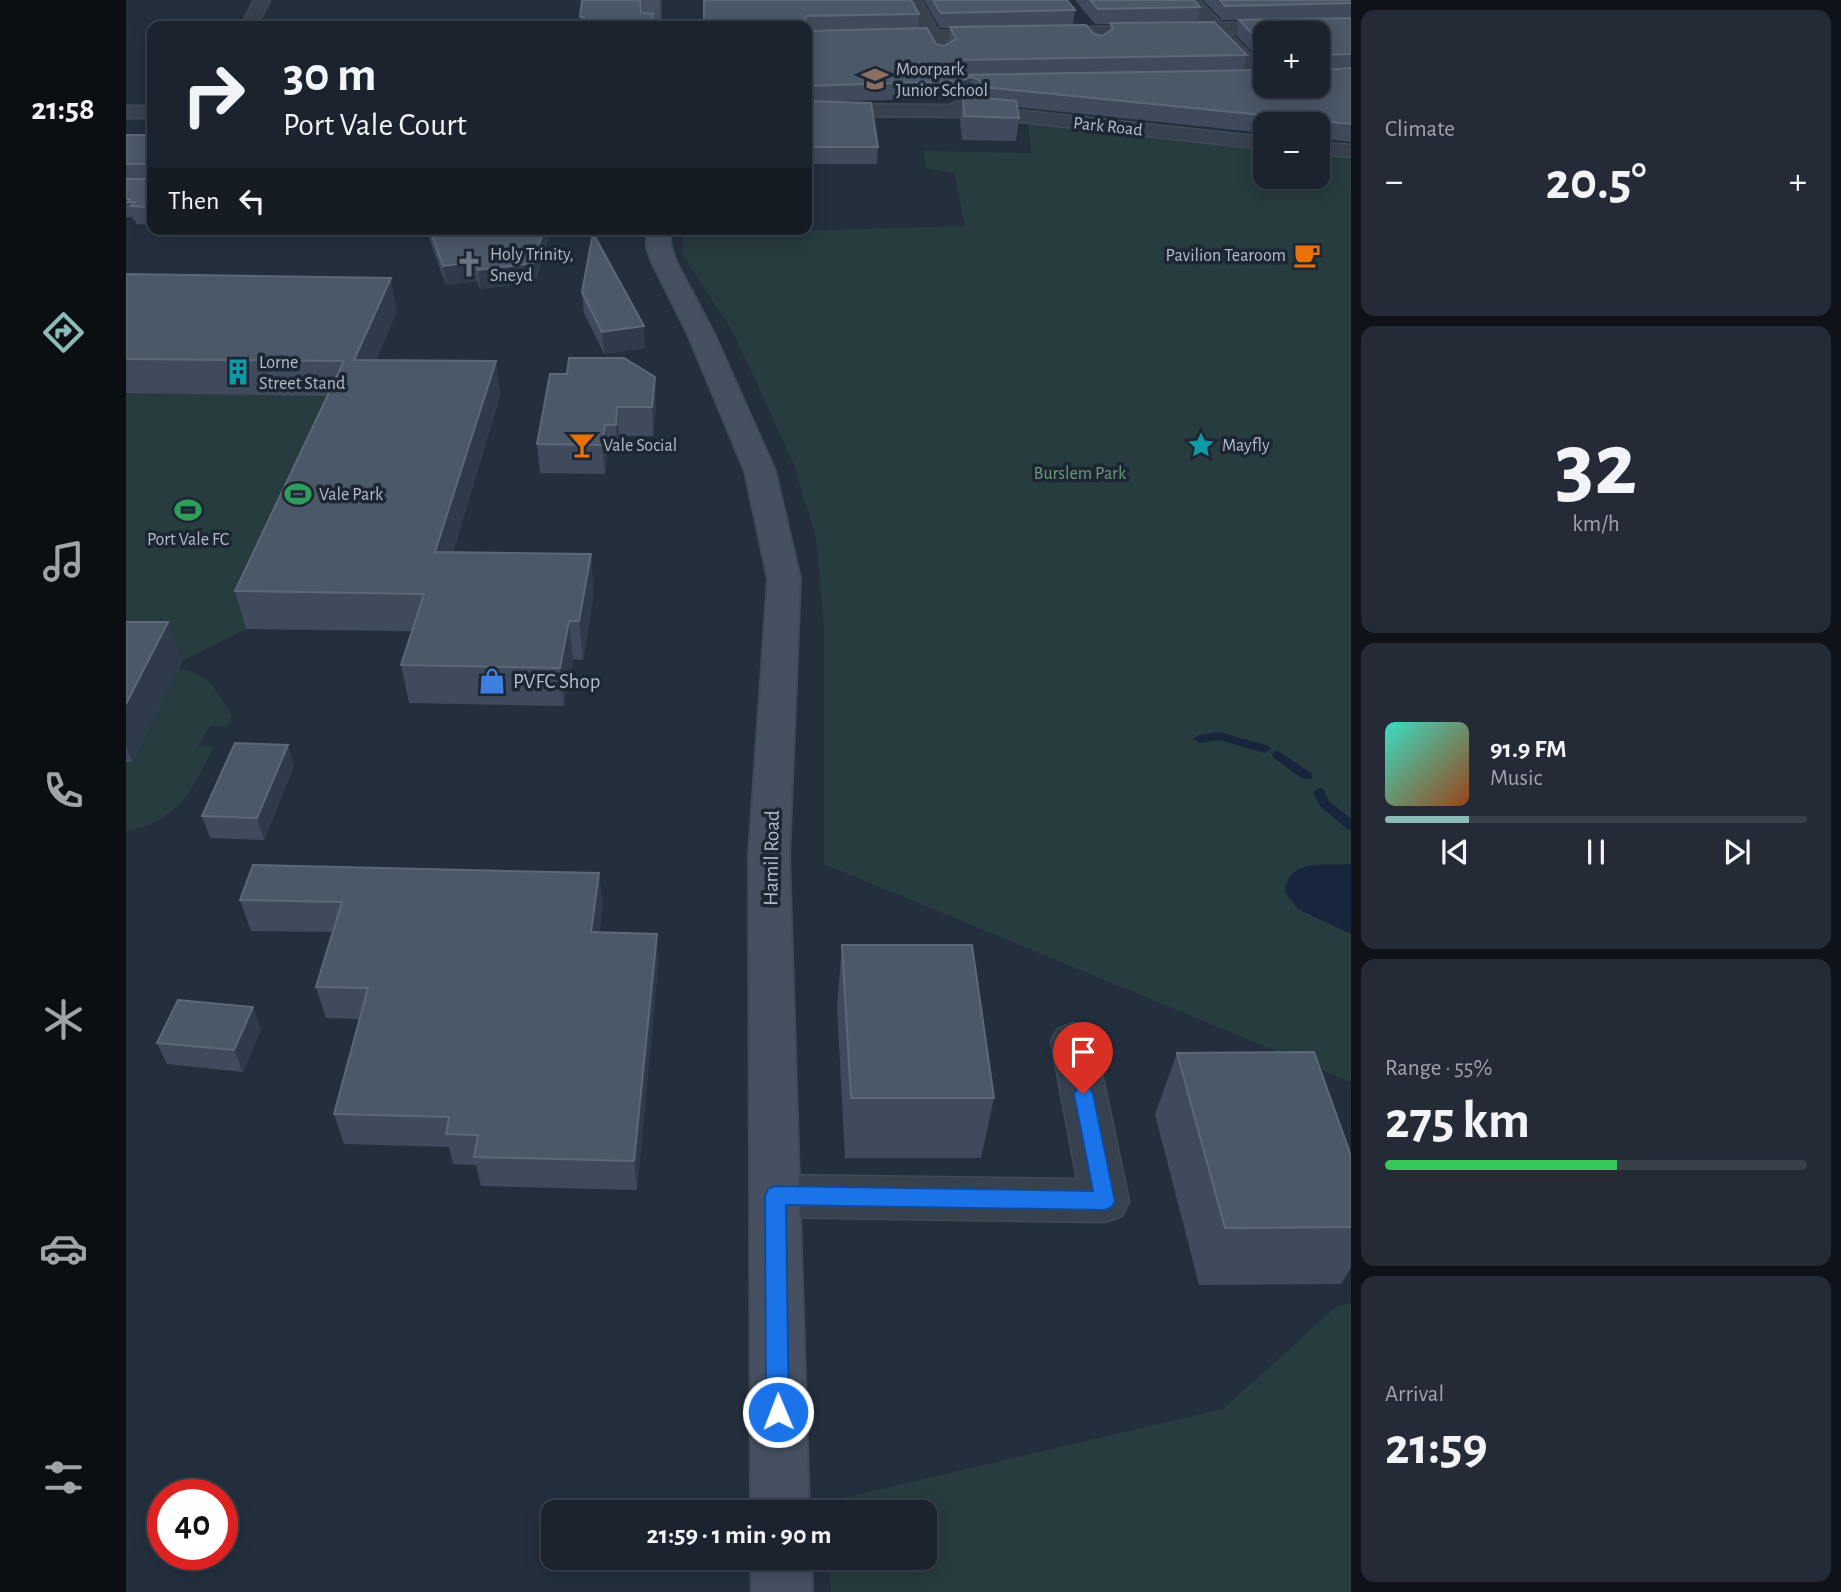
<!DOCTYPE html>
<html lang="en">
<head>
<meta charset="utf-8">
<style>
	:root { --surface:#1b232e; --page:#242b36; --text:#f1f3f6; --muted:#a0a4aa; --line:#39404a; --accent:#8bbbb9 }
	body { margin:0; font-family:"Alegreya Sans",sans-serif; background:var(--page); color:var(--text); height:100vh; display:flex; flex-direction:column; font-size:26px; white-space:nowrap }
	* { box-sizing:border-box; margin:0 }
	p { font-size:23px; color:var(--muted) }
	.icon { flex:none; width:38px; height:38px; fill:none; stroke:currentColor; stroke-width:2; stroke-linecap:round; stroke-linejoin:round }
	.map { position:relative; flex:1; overflow:hidden }
	.drawer { display:flex; flex-direction:column; gap:10px; padding:10px; background:#0f1319; width:490px }
	.drawer>* { flex:none }
	.guide { position:absolute; left:21px; top:21px; width:665px; height:214px; border-radius:14px; box-shadow:0 4px 18px #0003,0 0 0 2px var(--line); background:#1b232e; color:var(--text); overflow:hidden }
	.buttons { position:absolute; left:1127px; top:21px; display:grid; gap:14px }
	.buttons a { display:grid; place-items:center; width:77px; height:77px; border-radius:14px; background:var(--surface); box-shadow:0 4px 18px #0003,0 0 0 2px var(--line); font-size:35px }
	.speed { position:absolute; left:21px; top:1479px; display:flex; gap:14px; font-size:35px; font-weight:700; text-align:center }
	.speed>* { display:grid; place-content:center; width:91px; height:91px; border-radius:50%; background:var(--surface); box-shadow:0 4px 18px #0003,0 0 0 2px var(--line); line-height:1 }
	.speed .limit { border:10px solid #d22; background:#fff; color:#111 }
	.pin { position:absolute; display:grid; place-items:center; width:60px; height:60px; color:#fff; margin:-72px -30px; border-radius:50% 50% 50% 0; rotate:-45deg; box-shadow:0 0 7px #0007 }
	.pin .icon { rotate:45deg }
	.me { position:absolute; width:77px; margin:-38px; rotate:359deg; stroke-linejoin:round; filter:drop-shadow(0 0 5px #0008) }
	.turn { display:flex; align-items:center; gap:24px; height:147px; padding:0 21px; font-size:32px }
	.turn .icon { width:91px; height:91px; stroke-width:2.5 }
	.turn b { display:block; font-size:49px; line-height:60px }
	.then { display:flex; align-items:center; height:66px; padding:0 21px; background:#0003; gap:14px; font-size:26px }
	.big { font-size:52px; font-weight:700; line-height:1.1 }
	.drawer .tile { flex:1; display:flex; flex-direction:column; justify-content:center; gap:10px; min-width:0; padding:0 24px; border-radius:14px; background:var(--page) }
	.drawer .dial { align-items:center; gap:0 }
	.dial b { font-size:91px; line-height:1 }
	.song { display:flex; align-items:center; gap:21px }
	.cover { width:84px; height:84px; border-radius:10px; background:linear-gradient(135deg,hsl(170 70% 55%),hsl(20 70% 35%)) }
	.played { height:7px; border-radius:4px; background:linear-gradient(90deg,var(--accent) 20%,var(--line) 20%) }
	.keys { display:flex; justify-content:space-around; direction:ltr }
	.heat { display:flex; justify-content:space-between; align-items:center; font-size:38px; direction:ltr }
	.charge { height:10px; border-radius:5px; background:linear-gradient(90deg,#34c759 55%,var(--line) 0) }
	.trip { position:absolute; left:415px; top:1500px; width:396px; height:70px; border-radius:14px; background:var(--surface); box-shadow:0 4px 18px #0003,0 0 0 2px var(--line); font-weight:700; line-height:70px; text-align:center }
	main { display:flex; flex:1; min-height:0 }
	.tabs { display:flex; flex-direction:column; width:126px; justify-content:space-around; align-items:center; background:#0b0e12; color:var(--muted) }
	.tabs .icon { width:49px; height:49px }
	.tabs .current { color:var(--accent) }
	.tabs b { font-size:32px; color:var(--text) }
	.map>svg:first-child { display:block }
	.green { fill:#263c3f }
	.water { fill:#17263c }
	.lines { fill:none; stroke-linecap:round; stroke-linejoin:round }
	.stream { fill:#17263c; fill-rule:evenodd }
	.street-casing { stroke:#414a57; stroke-width:3 }
	.secondary-casing { stroke:#414a57; stroke-width:4 }
	.street { fill:#38414e; fill-rule:evenodd }
	.secondary { fill:#465061; fill-rule:evenodd }
	.wall { fill:#3f4b5c }
	.shaded-wall { fill:#2f3b4b }
	.building { fill:#4b5868; stroke:#5c6777; stroke-width:2 }
	.route { fill:#1a73e8; stroke:#114b97; stroke-width:2 }
	.labels { text-anchor:middle; stroke-width:7; stroke-linejoin:round; paint-order:stroke }
	.far-poi-label { font-size:18px; fill:#b4bcc9; stroke:#1d2633; text-anchor:start }
	.far-street-label { font-size:18px; fill:#b4bcc9; stroke:#1d2633 }
	.far-park-label { font-size:18px; fill:#6b9a76; stroke:#1d2633 }
	.poi-label { font-size:21px; fill:#b4bcc9; stroke:#1d2633; text-anchor:start }
	.street-label { font-size:21px; fill:#b4bcc9; stroke:#1d2633 }
</style>
</head>
<body>
<main>
<nav class="tabs">
<b>21:58</b>
<svg class="icon current" aria-label="directions" viewBox="0 0 24 24"><path d="M12 3l9 9-9 9-9-9zM9 14v-3h6M13 9l2 2-2 2"/></svg>
<svg class="icon" aria-label="music" viewBox="0 0 24 24"><path d="M9 18V5l10-2v13"/><circle cx="6" cy="18" r="3"/><circle cx="16" cy="16" r="3"/></svg>
<svg class="icon" aria-label="phone" viewBox="0 0 24 24"><path d="M5 4h4l2 5-3 2q2 4 5 5l2-3 5 2v4C11 20 4 13 5 4z"/></svg>
<svg class="icon" aria-label="climate" viewBox="0 0 24 24"><path d="M12 3v18M4 7l16 10M4 17L20 7"/></svg>
<svg class="icon" aria-label="car" viewBox="0 0 24 24"><path d="M5 17H2v-5l4-1 3-4h7l3 4 3 1v5h-3M9 17h6M6 11h13"/><circle cx="7" cy="17" r="2"/><circle cx="17" cy="17" r="2"/></svg>
<svg class="icon" aria-label="filters" viewBox="0 0 24 24"><path d="M4 7h16M4 17h16"/><circle cx="9" cy="7" r="2"/><circle cx="15" cy="17" r="2"/></svg>
</nav>
<div class="map">
<svg width="1225" height="1592" viewBox="0 0 1225 1592">
	<rect width="100%" height="100%" fill="#242f3e"/>
	<path class="green" d="M902,124L1139,148V177H1192V152L1225,155V1082L698,864V627L690,537L667,462L606,330L557,256V229L666,231L839,226L828,173L800,168L798,151L905,153Z
		M0,307L263,329L254,350H234L226,394L374,396L316,589L468,592L457,660L297,657L304,632L120,629L56,661L52,669C82,671 93,693 106,717L100,727L84,726L72,746L88,747C66,790 53,821 0,831Z
		M1225,1303V1592H705L703,1558H798V1512H699V1502L1097,1409L1211,1306Z"/>
	<path class="water" d="M1225,864V934L1172,909L1159,892C1162,858 1199,866 1225,864Z"/>
	<g class="lines">
		<path class="stream" d="M1093,732L1143,746L1145,749L1139,753L1093,740L1073,743L1067,739L1073,735Z
			M1152,751L1185,773L1187,776L1185,779H1177L1148,758L1146,755L1148,752Z
			M1193,788L1197,789L1203,801L1225,819V830L1221,829L1194,806L1187,792Z"/>
		<g class="street-casing">
			<path id="street" d="M128,0H144L131,26H115Z
				M779,0H795L812,31L1077,24L1056,0H1073L1095,23L1225,20V30L1104,33L1139,70V83L1131,82L1086,34L818,40L826,54L817,59L811,58L801,41L681,44V34L796,31Z
				M843,96L850,98L853,106L1139,137V149L849,117L681,116V104L823,105Z
				M0,106H26V118H0Z
				M1192,142L1225,145V157L1192,154Z
				M947,1023L962,1029L969,1041L1003,1201L996,1216L979,1222L649,1217L632,1211L625,1196L632,1181L649,1175L951,1179L925,1041L932,1029Z"/>
		</g>
		<g class="secondary-casing">
			<path id="secondary" d="M517,0H533L534,26H517Z
				M521,229H543L545,248L550,262L588,334L649,471L674,579L663,856L683,1512H625L623,856L642,579L619,471L562,334L526,262L521,248Z
				M625,1558H685L686,1592H626Z"/>
		</g>
		<use href="#street" class="street"/>
		<use href="#secondary" class="secondary"/>
	</g>
	<path class="wall" d="M578,0L793,14L792,28L810,44L818,46L823,43L824,28H814L798,0H941L949,10L947,25L968,34L976,36L983,32L984,24H969L949,0H1068L1074,7L1071,22L1121,55L1117,70L1192,86L1139,33V66L1110,35L1113,20L1225,18V142L1192,138V124H1139V133L891,107L893,118L890,141L836,140L834,120L837,96L852,98L851,95L844,93L833,98L681,102L752,147L751,164H681V26Z
		M1077,0H1225V17L1096,20Z
		M515,13L527,14V26H455L454,17Z
		M0,135H26V225L10,224L9,220H7L6,217H0Z
		M300,229H426L409,282L354,289L351,281L320,285Z
		M471,229H506L505,233H472Z
		M0,274L271,311L250,360L370,361L374,396L327,552L468,592L457,660L447,659L438,706L283,703L275,665L286,631L120,629L109,591L202,396L0,393Z
		M456,292L519,348L478,354L458,313Z
		M424,374L530,405L527,436H493L491,454H481L479,474L414,473L411,444Z
		M0,622H42L56,661L6,762H0Z
		M168,766L138,840L84,838L76,816Z
		M114,900L477,904L473,933L532,965L511,1190L355,1186L350,1165L327,1164L323,1147L218,1144L208,1114L234,1019L200,1018L190,987L206,932L125,931Z
		M716,945L868,1098L855,1158H719L711,1007Z
		M135,1029L117,1072L41,1064L31,1043Z
		M1051,1053L1225,1156V1268L1215,1284L1073,1285L1029,1114Z"/>
	<path class="shaded-wall" d="M835,60L833,75L823,68Z
		M845,77L844,93L833,98L834,81Z
		M418,229H426L409,282L354,289L352,270Z
		M348,262L351,281L320,285L317,266Z
		M265,278L271,311L235,394L228,360Z
		M518,326L519,348L478,354L476,332Z
		M370,361L374,396L316,589L309,552Z
		M529,377L530,405L527,436L526,407Z
		M491,407L493,436L491,454L490,425Z
		M479,425L481,454L479,474L476,445Z
		M465,554L468,592L457,660L453,621Z
		M443,621L447,659L438,706L434,668Z
		M42,622L56,661L6,762L0,746V704Z
		M162,745L168,766L138,840L131,818Z
		M473,873L477,904L469,964L465,932Z
		M531,934L532,965L511,1190L508,1161Z
		M127,1007L135,1029L117,1072L108,1050Z"/>
	<path class="building" d="M456,0H514L515,13L527,14L526,26H457L458,17H454Z
		M578,0H785L793,14L681,16L679,19L680,26H578Z
		M807,0H941L949,10L815,13Z
		M964,0H1068L1074,7L972,9Z
		M1094,0H1225V3L1099,6Z
		M1225,18V54L1196,55L1193,57L1194,67L1196,70L1225,68V124L857,87L852,79L845,77L834,81L681,86V28L682,31L801,28L810,44L818,46L830,39L824,27L960,25L968,34L976,36L987,29L984,23L1088,22L1121,55L835,60L823,68L835,75L1139,70V86H1192V33H1139V47L1113,20Z
		M837,96L890,101L893,118L838,116Z
		M681,101L745,103L752,147H682Z
		M0,135H26V207L5,206L9,202H2L4,199H0V179H23V164H0Z
		M304,229H418L407,263L352,270L348,262L317,266Z
		M467,233L518,326L476,332L456,292Z
		M0,274L265,278L228,360L370,361L309,552L465,554L453,621H443L434,668L275,665L298,594L109,591L218,361L0,359Z
		M443,358H498L529,377L526,407H491L490,425H479L476,445L411,444L424,374H441Z
		M0,622H42L0,704Z
		M109,743L162,745L131,818L76,816Z
		M127,865L473,873L465,932L531,934L508,1161L348,1157L352,1135L320,1134L323,1117L208,1114L242,988L190,987L216,902L114,900Z
		M716,945H846L868,1098H725Z
		M52,1000L127,1007L108,1050L31,1043Z
		M1188,1052L1225,1156V1227L1099,1228L1051,1053Z"/>
	<path class="route" d="M957,1086L964,1089L967,1094L989,1201L986,1207L979,1210L660,1205L663,1412L660,1420L652,1424L644,1420L640,1412L639,1196L642,1189L649,1186L967,1191L948,1094L951,1089Z"/>
	<defs>
		<g id="school-bare" transform="scale(2.1)"><path d="M0-5L7-2L0 1L-7-2ZM-4 1L0 2.5L4 1V4Q0 6-4 4Z" fill="#8d6e63" stroke="#1d2633" stroke-width="2.5" paint-order="stroke"/></g>
		<g id="cafe-bare" transform="scale(2.1)"><path d="M-5.5-4.5H6V0H3Q3 3.5 0 3.5H-2.5Q-5.5 3.5-5.5 0ZM3-3.2v2h1.7v-2ZM-6 4.5H4V6H-6Z" fill="#e8710a" stroke="#1d2633" stroke-width="2.5" paint-order="stroke"/></g>
		<g id="church-bare" transform="scale(2.1)"><path d="M-1.2-6h2.4v3.5h3.3v2.4h-3.3V6h-2.4V-.1h-3.3v-2.4h3.3Z" fill="#6b7280" stroke="#1d2633" stroke-width="2.5" paint-order="stroke"/></g>
		<g id="building-bare" transform="scale(2.1)"><path d="M-4-6H4V6H1V3H-1V6H-4ZM-2.5-4.3h1.7v1.8h-1.7ZM.8-4.3h1.7v1.8H.8ZM-2.5-1h1.7V.8h-1.7ZM.8-1h1.7V.8H.8Z" fill="#0f9aa8" stroke="#1d2633" stroke-width="2.5" paint-order="stroke"/></g>
		<g id="bar-bare" transform="scale(2.1)"><path d="M-6-5H6L.8 .8V4.5H3.5V6h-7V4.5H-.8V.8Z" fill="#e8710a" stroke="#1d2633" stroke-width="2.5" paint-order="stroke"/></g>
		<g id="sight-bare" transform="scale(2.1)"><path d="M0-6L1.8-2.2L6-1.7L2.9 1.2L3.7 5.4L0 3.3L-3.7 5.4L-2.9 1.2L-6-1.7L-1.8-2.2Z" fill="#0f9aa8" stroke="#1d2633" stroke-width="2.5" paint-order="stroke"/></g>
		<g id="stadium-bare" transform="scale(2.1)"><path d="M0-5a6.5 5 0 1 0 0 10a6.5 5 0 1 0 0-10ZM-3.5-1.8h7v3.6h-7Z" fill="#2e9e5b" stroke="#1d2633" stroke-width="2.5" paint-order="stroke"/></g>
		<g id="shop-bare" transform="scale(2.1)"><path d="M-5-2.5h2.3a2.7 3.5 0 0 1 5.4 0H5L5.5 6h-11ZM-1.5-2.5h3a1.5 2.3 0 0 0-3 0Z" fill="#3f7fe0" stroke="#1d2633" stroke-width="2.5" paint-order="stroke"/></g>
	</defs>
	<g fill-rule="evenodd">
		<use href="#school-bare" x="749" y="79"/>
		<use href="#cafe-bare" x="1181" y="255"/>
		<use href="#church-bare" x="343" y="264"/>
		<use href="#building-bare" x="112" y="372"/>
		<use href="#bar-bare" x="456" y="445"/>
		<use href="#sight-bare" x="1075" y="445"/>
		<use href="#stadium-bare" x="172" y="494"/>
		<use href="#stadium-bare" x="62" y="510"/>
		<use href="#shop-bare" x="366" y="681"/>
	</g>
	<g class="labels">
		<g class="far-poi-label">
			<text x="770" y="75">Moorpark<tspan x="770" dy="21">Junior School</tspan></text>
			<text x="364" y="260">Holy Trinity,<tspan x="364" dy="21">Sneyd</tspan></text>
			<text x="1160" y="261" text-anchor="end">Pavilion Tearoom</text>
			<text x="133" y="368">Lorne<tspan x="133" dy="21">Street Stand</tspan></text>
			<text x="477" y="451">Vale Social</text>
			<text x="1096" y="451">Mayfly</text>
			<text x="193" y="500">Vale Park</text>
			<text x="62" y="545" text-anchor="middle">Port Vale FC</text>
		</g>
		<g class="far-street-label">
			<text transform="translate(982 126) rotate(6)" y="6">Park Road</text>
		</g>
		<g class="far-park-label">
			<text x="954" y="479">Burslem Park</text>
		</g>
		<g class="poi-label">
			<text x="387" y="688">PVFC Shop</text>
		</g>
		<g class="street-label">
			<text transform="translate(645 858) rotate(-89)" y="7">Hamil Road</text>
		</g>
	</g>
</svg>
<div class="buttons">
<a>+</a>
<a>−</a>
</div>
<div class="speed"><div class="limit">40</div></div>
<div class="pin" style="left:957px;top:1094px;background:#d93025"><svg class="icon" aria-label="arrive" viewBox="0 0 24 24"><path d="M6 21V4h12l-3 4 3 4H6"/></svg></div>
<svg class="me" style="left:652px;top:1412px" viewBox="-20 -20 40 40"><circle r="17" fill="#1a73e8" stroke="#fff" stroke-width="3"/><path d="M0-11L8 9 0 5-8 9z" fill="#fff"/></svg>
<div class="trip">21:59 · 1 min · 90 m</div>
<div class="guide">
<div class="turn"><svg class="icon" aria-label="right" viewBox="0 0 24 24"><path d="M7 20v-9h11M14 6l5 5-5 5"/></svg><div><b>30 m</b>Port Vale Court</div></div>
<div class="then">Then<svg class="icon" aria-label="left" viewBox="0 0 24 24"><path d="M17 20v-9H6M10 6l-5 5 5 5"/></svg></div>
</div>
</div>
<section class="drawer">
<div class="tile"><p>Climate</p>
<div class="heat"><a>−</a><b class="big">20.5°</b><a>+</a></div>
</div>
<div class="tile dial"><b>32</b><p>km/h</p></div>
<div class="tile">
<div class="song"><i class="cover"></i><div><b>91.9 FM</b><p>Music</p></div></div>
<div class="played"></div>
<div class="keys"><svg class="icon" aria-label="previous" viewBox="0 0 24 24"><path d="M18 5L8 12l10 7zM5 5v14"/></svg><svg class="icon" aria-label="pause" viewBox="0 0 24 24"><path d="M8 5v14M16 5v14"/></svg><svg class="icon" aria-label="next" viewBox="0 0 24 24"><path d="M6 5l10 7-10 7zM19 5v14"/></svg></div>
</div>
<div class="tile"><p>Range · 55%</p><b class="big">275 km</b><div class="charge"></div></div>
<div class="tile"><p>Arrival</p><b class="big">21:59</b></div>
</section>
</main>
</body>
</html>
